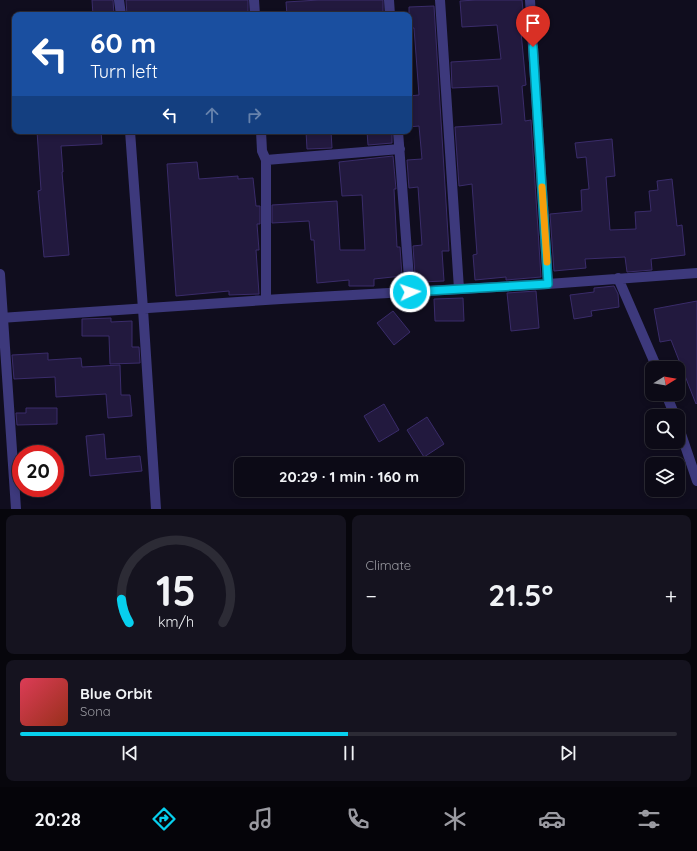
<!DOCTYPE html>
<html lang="en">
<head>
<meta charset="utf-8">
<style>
	:root { --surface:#0c0a16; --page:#15131f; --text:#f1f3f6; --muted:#9a9aa1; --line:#2c2b35; --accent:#07d0ee }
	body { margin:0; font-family:Quicksand,sans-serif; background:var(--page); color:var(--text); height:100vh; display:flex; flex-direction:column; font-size:15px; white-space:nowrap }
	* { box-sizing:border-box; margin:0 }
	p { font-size:13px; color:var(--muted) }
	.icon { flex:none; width:22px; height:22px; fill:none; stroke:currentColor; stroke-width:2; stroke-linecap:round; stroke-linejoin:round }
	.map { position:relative; height:509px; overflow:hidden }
	.panel { display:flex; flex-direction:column; gap:6px; padding:6px; background:#07060c; flex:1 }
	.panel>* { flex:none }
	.top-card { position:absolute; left:12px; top:12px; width:400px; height:122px; border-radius:8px; box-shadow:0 2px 6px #0003,0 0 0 1px var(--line); background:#1a4fa0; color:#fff; overflow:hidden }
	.needle { width:26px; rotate:79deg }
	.buttons { position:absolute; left:645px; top:361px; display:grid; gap:8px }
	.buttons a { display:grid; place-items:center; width:40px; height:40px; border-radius:8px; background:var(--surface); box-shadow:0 2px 6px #0003,0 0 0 1px var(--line); font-size:20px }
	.speed { position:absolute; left:12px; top:445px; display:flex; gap:8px; font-size:20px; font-weight:700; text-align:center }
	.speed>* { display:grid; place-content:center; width:52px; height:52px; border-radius:50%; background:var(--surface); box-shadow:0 2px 6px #0003,0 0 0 1px var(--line); line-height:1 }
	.speed .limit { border:6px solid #d22; background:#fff; color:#111 }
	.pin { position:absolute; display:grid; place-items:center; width:34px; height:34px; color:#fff; margin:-41px -17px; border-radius:50% 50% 50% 0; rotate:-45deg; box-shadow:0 0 4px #0007 }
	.pin .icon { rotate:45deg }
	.me { position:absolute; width:44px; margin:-22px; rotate:87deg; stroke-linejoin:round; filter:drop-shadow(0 0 3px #0008) }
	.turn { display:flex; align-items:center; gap:14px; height:84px; padding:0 12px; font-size:18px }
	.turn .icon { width:52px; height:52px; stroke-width:2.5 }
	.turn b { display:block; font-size:28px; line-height:34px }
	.lanes { display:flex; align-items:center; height:38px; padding:0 12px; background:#0003; justify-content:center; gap:20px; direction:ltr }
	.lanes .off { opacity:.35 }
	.big { font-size:30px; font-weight:700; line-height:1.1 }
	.panel .widget { flex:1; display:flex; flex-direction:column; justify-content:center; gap:6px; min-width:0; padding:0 14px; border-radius:8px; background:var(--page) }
	.panel .dial { align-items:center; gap:0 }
	.dial svg { height:104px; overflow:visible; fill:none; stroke:var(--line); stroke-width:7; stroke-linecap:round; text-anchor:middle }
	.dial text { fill:var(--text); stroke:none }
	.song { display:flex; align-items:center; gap:12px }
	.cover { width:48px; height:48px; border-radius:6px; background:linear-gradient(135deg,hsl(350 70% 55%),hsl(10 70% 35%)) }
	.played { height:4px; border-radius:2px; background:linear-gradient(90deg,var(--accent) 50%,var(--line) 50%) }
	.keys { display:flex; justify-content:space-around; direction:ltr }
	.heat { display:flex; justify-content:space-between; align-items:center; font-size:22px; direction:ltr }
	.panel .tiles { flex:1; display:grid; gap:6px; grid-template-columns:1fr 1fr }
	.widget:last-child { grid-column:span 2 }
	.trip { position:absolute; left:234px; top:457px; width:230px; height:40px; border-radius:8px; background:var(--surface); box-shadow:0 2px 6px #0003,0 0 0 1px var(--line); font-weight:700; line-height:40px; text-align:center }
	.tabs { display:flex; height:64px; justify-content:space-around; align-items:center; background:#050409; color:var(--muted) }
	.tabs .icon { width:28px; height:28px }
	.tabs .current { color:var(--accent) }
	.tabs b { font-size:18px; color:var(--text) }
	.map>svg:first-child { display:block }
	.building { fill:#22193e; stroke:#3a2c6a }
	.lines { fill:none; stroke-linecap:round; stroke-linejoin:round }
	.minor { stroke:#3d397c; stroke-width:10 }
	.route-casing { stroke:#05879b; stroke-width:10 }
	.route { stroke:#07d0ee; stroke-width:7 }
	.slow { stroke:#f59e0b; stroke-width:7 }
</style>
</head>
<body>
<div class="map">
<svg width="697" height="509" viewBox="0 0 697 509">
	<rect width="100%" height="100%" fill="#100d1e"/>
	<path class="building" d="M92,0H113L114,15H93Z
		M126,0H248V15H168V12L127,15Z
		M319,0H383V15H287L286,2Z
		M476,0H522L524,21H520L526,85L522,86L525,121L531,120L541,277L506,280V277L475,280L473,255L477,254L472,184L459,186L455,127L502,124L498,86L452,88L451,62L501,59L497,25L462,27L460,1Z
		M434,6L449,251H442L444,281L421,282L420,275H415L413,246L422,245L418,187L409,188L407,160L422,159L419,126L409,127V96L419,95L414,28H409V7Z
		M37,131H101L102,144L61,146L63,172H62L69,255L44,257L38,191L41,190Z
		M306,131H331L332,148L307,149Z
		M367,131H392V143L368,145Z
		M612,139L615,176L606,177L610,230L636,229L635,212L651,211L649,191L658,190L657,181L672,179L677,226L682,225L685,255L651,259L652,270L627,272L625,257L585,259L586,268L554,271L550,214L582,211L581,190L589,189L586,157L577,158L575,143Z
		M393,156L396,189H394L397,247H400L402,276L374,279V286H349V280L317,283L314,240H311L309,221L272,223V205L337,201L340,250H365L362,195L342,196L339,162Z
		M197,162L199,179L238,176V179L253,178L256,206H260V224H257L259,250H256L259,294L229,295V291L176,296L167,164Z
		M614,286L618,294L619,307L591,311L592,316L574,319L570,295L594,292V288Z
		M536,291L539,328L511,331L507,293Z
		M463,298L464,321H435L434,299Z
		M697,301V403L696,404L671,340L660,342L654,309Z
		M393,311L410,332L394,345L377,323Z
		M111,318V322L132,321V347H139L140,363L110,364L109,336H82V319Z
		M48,353V360L81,358L82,367L120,365L121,395H130L132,416L108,418L106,394L56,397L55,377L14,379L12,355Z
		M384,404L399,430L379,442L364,416Z
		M26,408H57V424L17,425L16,413H26Z
		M427,417L444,444L424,457L407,430Z
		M104,434L106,459L140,456L142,471L90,476L86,436Z"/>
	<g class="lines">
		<path class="minor" d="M119,0L121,15
			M254,0L255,15
			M389,0L390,15
			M440,0L459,289
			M530,0L548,284
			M130,131L143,309L156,509
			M261,131L262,151L266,160L400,149
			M398,131L410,292
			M0,274L16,509
			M618,278L657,368
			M266,300V160
			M0,318L281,299L548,284L697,273
			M666,394L675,416
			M678,425L697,481"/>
	</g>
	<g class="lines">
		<g class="route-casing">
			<path id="route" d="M410,292L548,284L533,47"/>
		</g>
		<use href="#route" class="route"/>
		<path class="slow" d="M542,187L547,262"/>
	</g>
</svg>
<div class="buttons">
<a><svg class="needle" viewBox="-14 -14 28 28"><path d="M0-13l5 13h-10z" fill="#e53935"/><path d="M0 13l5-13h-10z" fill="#9a9aa1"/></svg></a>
<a><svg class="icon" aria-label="search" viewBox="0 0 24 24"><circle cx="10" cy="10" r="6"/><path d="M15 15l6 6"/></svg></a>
<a><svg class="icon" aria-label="layers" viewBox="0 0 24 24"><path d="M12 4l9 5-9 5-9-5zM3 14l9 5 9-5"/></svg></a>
</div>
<div class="speed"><div class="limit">20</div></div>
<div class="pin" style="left:533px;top:47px;background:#d93025"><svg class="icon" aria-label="arrive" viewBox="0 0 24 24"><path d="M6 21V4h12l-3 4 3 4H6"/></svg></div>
<svg class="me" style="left:410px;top:292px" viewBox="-20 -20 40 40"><circle r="17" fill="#07d0ee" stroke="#fff" stroke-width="3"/><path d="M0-11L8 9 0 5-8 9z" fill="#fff"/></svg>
<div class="trip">20:29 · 1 min · 160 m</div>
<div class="top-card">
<div class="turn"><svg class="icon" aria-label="left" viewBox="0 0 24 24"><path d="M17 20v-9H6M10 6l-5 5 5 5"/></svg><div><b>60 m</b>Turn left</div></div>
<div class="lanes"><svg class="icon" aria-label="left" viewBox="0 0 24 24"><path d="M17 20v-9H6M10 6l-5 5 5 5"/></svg><svg class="icon off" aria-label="ahead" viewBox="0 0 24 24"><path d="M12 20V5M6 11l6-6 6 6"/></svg><svg class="icon off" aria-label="right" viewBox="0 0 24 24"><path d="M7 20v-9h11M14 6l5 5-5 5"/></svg></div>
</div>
</div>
<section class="panel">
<div class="tiles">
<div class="widget dial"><svg viewBox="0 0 100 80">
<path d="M14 69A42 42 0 1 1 86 69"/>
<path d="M14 69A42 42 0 0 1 8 51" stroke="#07d0ee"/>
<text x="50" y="56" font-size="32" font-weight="700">15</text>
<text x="50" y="72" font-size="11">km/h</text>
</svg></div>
<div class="widget"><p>Climate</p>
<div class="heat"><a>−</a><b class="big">21.5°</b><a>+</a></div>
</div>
<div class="widget">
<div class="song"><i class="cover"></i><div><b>Blue Orbit</b><p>Sona</p></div></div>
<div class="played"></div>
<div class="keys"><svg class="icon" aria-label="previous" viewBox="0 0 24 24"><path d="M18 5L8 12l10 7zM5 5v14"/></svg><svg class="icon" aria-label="pause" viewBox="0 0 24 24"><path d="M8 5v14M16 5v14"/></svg><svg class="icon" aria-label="next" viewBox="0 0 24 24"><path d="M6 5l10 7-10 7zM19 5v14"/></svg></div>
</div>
</div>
</section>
<nav class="tabs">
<b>20:28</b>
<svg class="icon current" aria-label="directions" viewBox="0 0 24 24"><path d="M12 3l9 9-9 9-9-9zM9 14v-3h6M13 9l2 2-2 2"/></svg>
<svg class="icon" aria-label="music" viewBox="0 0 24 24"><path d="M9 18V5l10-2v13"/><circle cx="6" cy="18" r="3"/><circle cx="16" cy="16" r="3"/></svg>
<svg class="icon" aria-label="phone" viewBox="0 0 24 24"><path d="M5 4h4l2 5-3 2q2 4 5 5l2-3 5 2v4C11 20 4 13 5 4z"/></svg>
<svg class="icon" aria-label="climate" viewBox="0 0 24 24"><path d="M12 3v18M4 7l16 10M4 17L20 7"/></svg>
<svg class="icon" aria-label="car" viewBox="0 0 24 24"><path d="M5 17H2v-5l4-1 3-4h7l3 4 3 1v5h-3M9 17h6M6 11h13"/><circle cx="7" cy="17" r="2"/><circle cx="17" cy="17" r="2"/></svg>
<svg class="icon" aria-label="filters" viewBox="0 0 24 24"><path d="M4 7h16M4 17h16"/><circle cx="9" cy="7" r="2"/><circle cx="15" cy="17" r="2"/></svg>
</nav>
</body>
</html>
